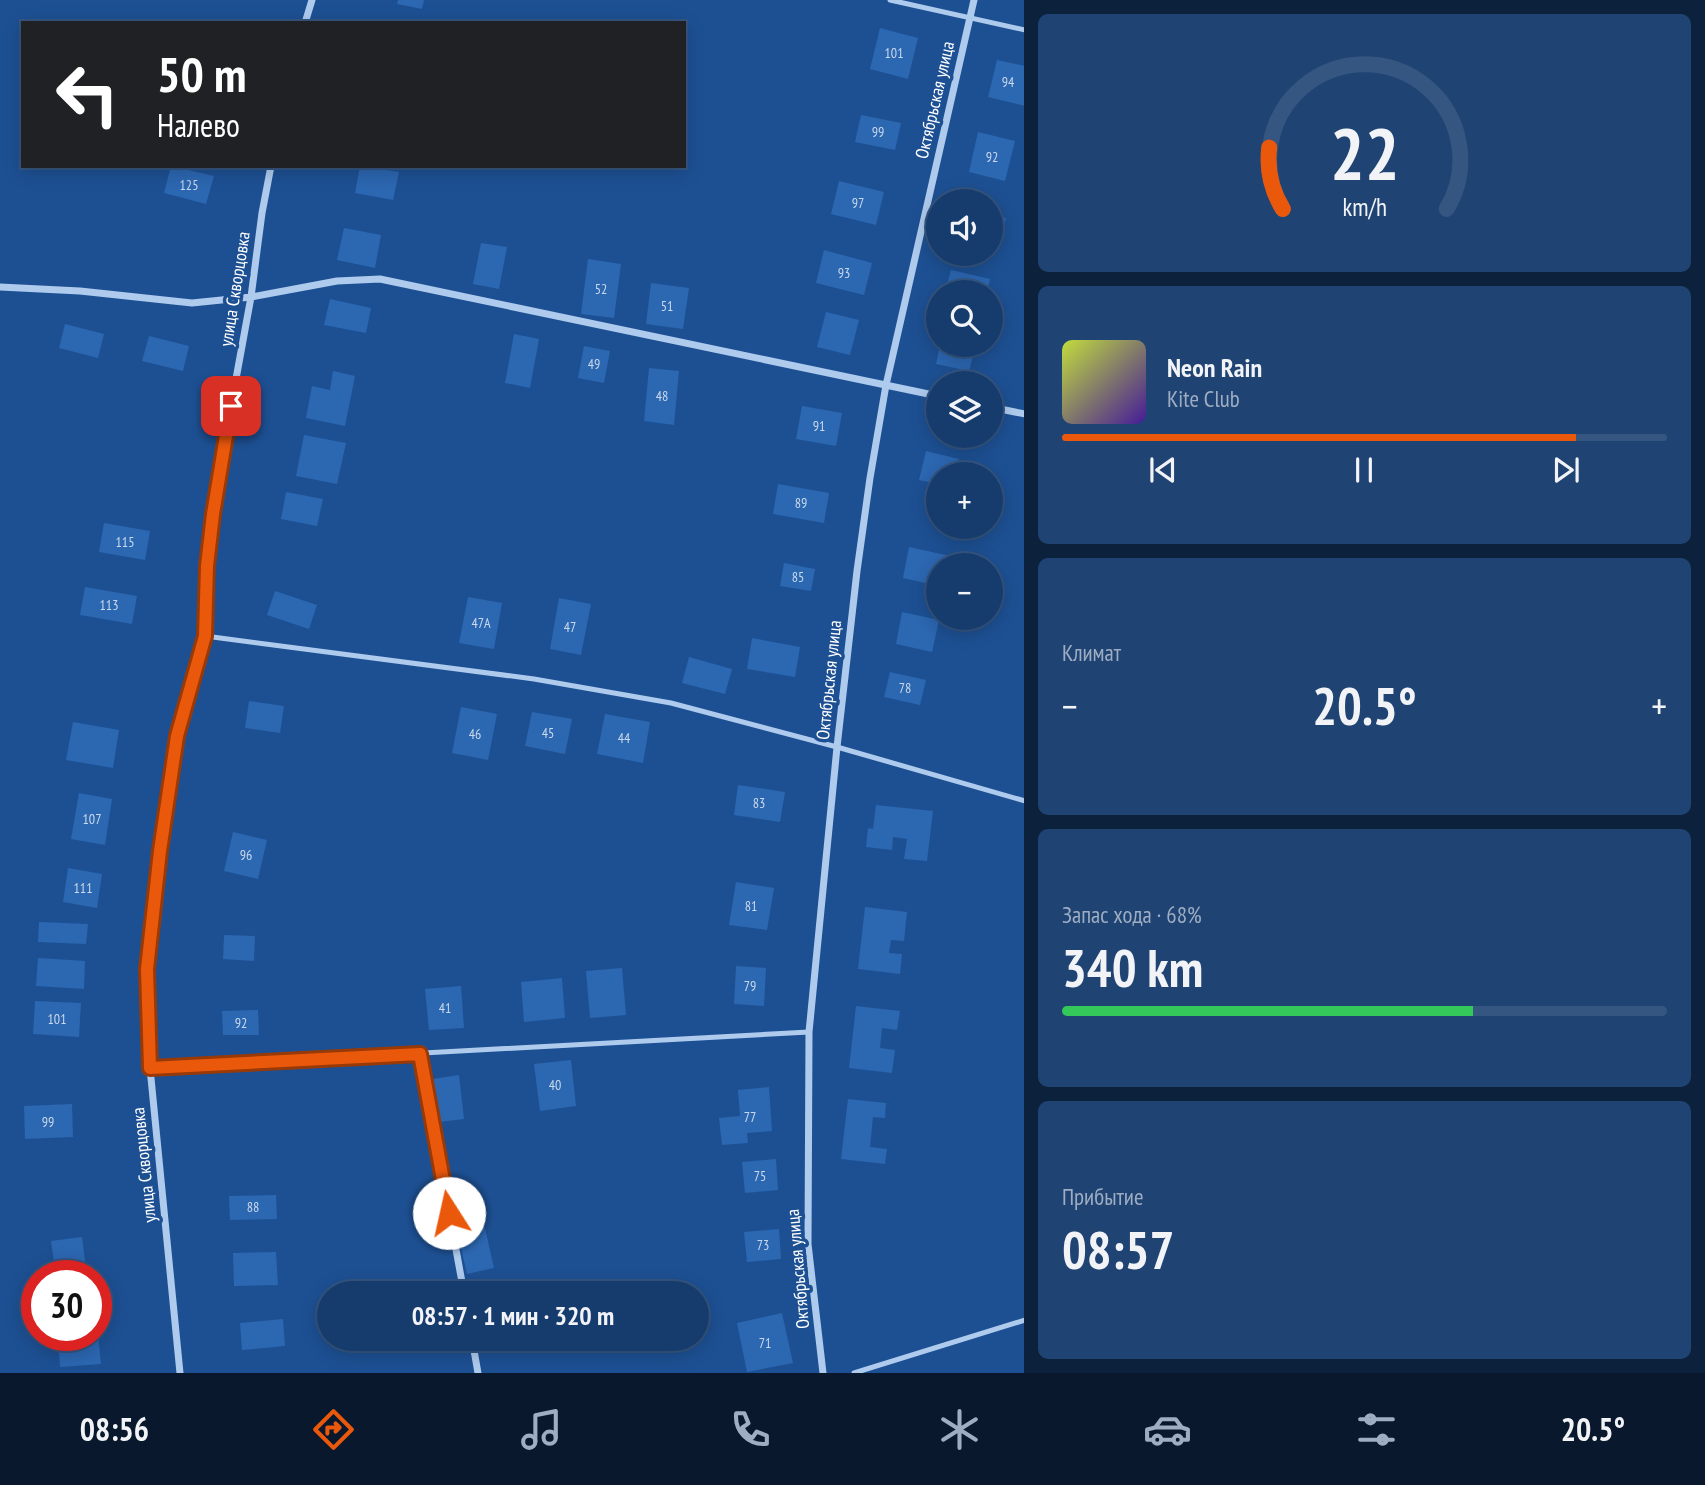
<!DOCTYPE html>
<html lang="ru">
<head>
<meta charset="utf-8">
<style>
	:root { --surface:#163c6e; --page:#1f4373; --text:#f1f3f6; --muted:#9eadc2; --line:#355681; --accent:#ea580c }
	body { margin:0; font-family:"PT Sans Narrow",sans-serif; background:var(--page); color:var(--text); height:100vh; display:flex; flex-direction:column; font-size:26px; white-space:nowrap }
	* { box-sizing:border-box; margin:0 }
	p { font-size:23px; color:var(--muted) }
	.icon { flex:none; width:38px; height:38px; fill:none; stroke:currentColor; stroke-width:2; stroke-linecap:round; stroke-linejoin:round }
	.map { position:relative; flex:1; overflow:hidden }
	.details { display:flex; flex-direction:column; gap:14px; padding:14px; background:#0c213c; width:681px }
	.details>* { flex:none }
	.banner { position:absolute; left:21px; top:21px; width:665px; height:147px; border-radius:0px; box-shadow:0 4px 18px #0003,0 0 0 2px var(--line); background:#202124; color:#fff; overflow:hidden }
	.controls { position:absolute; left:926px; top:189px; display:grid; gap:14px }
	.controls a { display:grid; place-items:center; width:77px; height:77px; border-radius:50%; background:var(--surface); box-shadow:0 4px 18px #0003,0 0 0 2px var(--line); font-size:35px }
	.speed { position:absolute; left:21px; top:1260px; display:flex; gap:14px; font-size:35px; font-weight:700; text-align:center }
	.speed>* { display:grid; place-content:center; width:91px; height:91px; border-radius:50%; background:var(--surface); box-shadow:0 4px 18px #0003,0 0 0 2px var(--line); line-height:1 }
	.speed .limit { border:10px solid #d22; background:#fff; color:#111 }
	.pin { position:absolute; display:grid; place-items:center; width:60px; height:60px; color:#fff; margin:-30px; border-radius:14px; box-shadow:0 4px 10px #0006 }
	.me { position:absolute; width:77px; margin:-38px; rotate:350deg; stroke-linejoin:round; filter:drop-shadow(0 0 5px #0008) }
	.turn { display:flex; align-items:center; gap:24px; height:147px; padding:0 21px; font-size:32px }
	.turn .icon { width:91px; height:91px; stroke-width:2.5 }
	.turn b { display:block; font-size:49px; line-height:60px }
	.big { font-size:52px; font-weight:600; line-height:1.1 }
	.details .card { flex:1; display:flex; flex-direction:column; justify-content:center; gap:10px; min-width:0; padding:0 24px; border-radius:10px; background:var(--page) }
	.details .dial { align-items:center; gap:0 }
	.dial svg { height:182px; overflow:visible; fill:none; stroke:var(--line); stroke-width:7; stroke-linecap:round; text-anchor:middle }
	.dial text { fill:var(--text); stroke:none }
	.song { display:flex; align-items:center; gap:21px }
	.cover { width:84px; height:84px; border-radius:10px; background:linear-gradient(135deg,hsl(70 70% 55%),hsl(260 70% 35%)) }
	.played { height:7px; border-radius:4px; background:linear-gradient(90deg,var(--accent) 85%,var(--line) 85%) }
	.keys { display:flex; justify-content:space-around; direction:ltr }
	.heat { display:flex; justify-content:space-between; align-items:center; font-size:38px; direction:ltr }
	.charge { height:10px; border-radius:5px; background:linear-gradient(90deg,#34c759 68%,var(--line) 0) }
	.trip { position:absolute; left:317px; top:1281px; width:392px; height:70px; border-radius:35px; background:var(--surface); box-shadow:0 4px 18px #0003,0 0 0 2px var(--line); font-weight:600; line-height:70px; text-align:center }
	.tab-bar { display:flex; height:112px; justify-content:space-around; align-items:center; background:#09182c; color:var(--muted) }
	.tab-bar .icon { width:49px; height:49px }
	.tab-bar .on { color:var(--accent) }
	.tab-bar b { font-size:32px; color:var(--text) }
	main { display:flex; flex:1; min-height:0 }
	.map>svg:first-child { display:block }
	.building { fill:#2c67b1 }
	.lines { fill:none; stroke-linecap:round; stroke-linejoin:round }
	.service { stroke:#aecbee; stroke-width:5 }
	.minor { stroke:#aecbee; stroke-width:7 }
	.route-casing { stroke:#983908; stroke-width:18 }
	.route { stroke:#ea580c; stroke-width:12 }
	.labels { text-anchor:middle; stroke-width:7; stroke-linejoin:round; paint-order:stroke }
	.number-label { font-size:14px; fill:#cad9ec }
	.street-label { font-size:18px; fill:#fff; stroke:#1d5093 }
</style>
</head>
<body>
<main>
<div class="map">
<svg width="1025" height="1373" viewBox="0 0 1025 1373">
	<rect width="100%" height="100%" fill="#1d5093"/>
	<path class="building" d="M398,0H424L422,9L397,4Z
		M880,28L918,38L908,79L870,69Z
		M997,60L1025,66V106L988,97Z
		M861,115L901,123L895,150L855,142Z
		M978,132L1015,141L1005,181L969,172Z
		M171,166L214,176L206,204L164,193Z
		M360,166L399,172L393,200L355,193Z
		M839,181L884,192L876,225L831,214Z
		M990,215L1006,218L1000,246L990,244Z
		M344,228L381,235L375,268L337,260Z
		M481,243L507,247L499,289L473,284Z
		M824,250L872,263L864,295L816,283Z
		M588,259L621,264L614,318L581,314Z
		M951,270L990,279L987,292H945Z
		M651,283L689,288L683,329L646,324Z
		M330,299L371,308L366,333L324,325Z
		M826,312L859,320L850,355L817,347Z
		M65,324L104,334L98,358L59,348Z
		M514,334L539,339L530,388L505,383Z
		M149,336L189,346L183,371L142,361Z
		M940,345H976L969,371L936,364Z
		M584,346L610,351L604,383L578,378Z
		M649,368L679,371L674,425L644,421Z
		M333,371L355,376L345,426L306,418L312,386L330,390Z
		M802,406L842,413L836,446L796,439Z
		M304,435L346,443L337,484L296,476Z
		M926,451L959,459L955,474H938V484L919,480Z
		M778,484L829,493L824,523L773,514Z
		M286,492L323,499L317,526L281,519Z
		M104,523L150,531L145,560L99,552Z
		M909,547L950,556L948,565H938V586L903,578Z
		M784,563L815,569L811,591L780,586Z
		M85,587L137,596L132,624L80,615Z
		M275,591L317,605L309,629L267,615Z
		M468,597L502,603L494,649L459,643Z
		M559,598L591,604L581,655L550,649Z
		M902,612L939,620L932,652L896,644Z
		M752,638L800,647L795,677L747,669Z
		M689,657L732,669L725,694L682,683Z
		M890,672L926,680L920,705L884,697Z
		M249,701L284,706L280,733L245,728Z
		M461,707L497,714L488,760L452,753Z
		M532,712L572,719L565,754L525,746Z
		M605,714L650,722L643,763L597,754Z
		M73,722L119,730L113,768L66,760Z
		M738,785L785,792L780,822L734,815Z
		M79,793L112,799L105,845L71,839Z
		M876,805L933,811L927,861L904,859L907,839L893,837L892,850L866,847L868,828L873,829Z
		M233,832L267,840L258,879L224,871Z
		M68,868L102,874L97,908L63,902Z
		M736,882L774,888L767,930L729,925Z
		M865,907L907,912L904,941L891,940L889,953L902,954L900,974L858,969Z
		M39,922L88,924L86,944L38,942Z
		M224,935L255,936L254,961L223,959Z
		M38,958L85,961L84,989L36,986Z
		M736,966L766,968L764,1006L734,1004Z
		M622,968L626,1015L590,1018L586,971Z
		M562,978L565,1018L524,1022L521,982Z
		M461,986L464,1028L429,1030L425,989Z
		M35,1001L81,1003L79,1037L33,1034Z
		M856,1006L900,1011L897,1030L882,1028L880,1048L895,1050L892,1073L849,1068Z
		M258,1010L259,1035H223L222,1011Z
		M571,1060L576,1106L540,1111L534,1064Z
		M459,1075L464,1119L439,1122L433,1079Z
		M769,1087L772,1131L747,1133L748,1143L722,1145L719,1118L740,1116L738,1090Z
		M848,1099L886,1103L885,1118L873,1117L870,1147L887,1149L885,1164L841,1159Z
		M72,1104L73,1137L25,1139L24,1106Z
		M776,1159L778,1190L745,1193L742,1162Z
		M276,1195L277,1219L230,1220L229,1196Z
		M482,1215L494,1268L467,1274L455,1221Z
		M779,1229L781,1259L747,1262L744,1232Z
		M82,1237L87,1276H56L51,1241Z
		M276,1252L278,1285L234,1286L233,1253Z
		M782,1313L793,1363L747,1372L737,1323Z
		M283,1319L285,1346L242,1350L240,1323Z
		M58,1335H98L101,1364L60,1367Z"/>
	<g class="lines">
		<path class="service" d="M890,0L1025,30
			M205,636L534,679L671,703L837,747L1025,801
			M150,1068L809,1032
			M854,1373L1025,1320"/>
		<path class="minor" d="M305,23L312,0
			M0,287L80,291L192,303L251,297L337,281L380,279L938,396
			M990,407L1025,414
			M420,1054L464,1293
			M472,1339L478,1373
			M180,1373L150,1068L147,969L160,851L177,736L205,636L207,567L216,488L251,297L262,213L271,166
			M823,1373L808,1244L809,1032L837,747L857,571L870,478L886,385L974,0"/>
	</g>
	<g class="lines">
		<g class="route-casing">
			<path id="route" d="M231,406L213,514L207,566L205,636L177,736L160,851L147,969L150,1068L420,1054L449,1213"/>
		</g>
		<use href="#route" class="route"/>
	</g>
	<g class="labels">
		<g class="number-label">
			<text x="894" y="58">101</text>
			<text x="1008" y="87">94</text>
			<text x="878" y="137">99</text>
			<text x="992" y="162">92</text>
			<text x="189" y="190">125</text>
			<text x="858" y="208">97</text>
			<text x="844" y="278">93</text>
			<text x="601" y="294">52</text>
			<text x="667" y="311">51</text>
			<text x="594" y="369">49</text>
			<text x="662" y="401">48</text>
			<text x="819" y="431">91</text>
			<text x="801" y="508">89</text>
			<text x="125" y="547">115</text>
			<text x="798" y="582">85</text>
			<text x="109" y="610">113</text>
			<text x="481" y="628">47А</text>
			<text x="570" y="632">47</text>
			<text x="905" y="693">78</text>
			<text x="548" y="738">45</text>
			<text x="475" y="739">46</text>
			<text x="624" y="743">44</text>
			<text x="759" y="808">83</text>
			<text x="92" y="824">107</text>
			<text x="246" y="860">96</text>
			<text x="83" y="893">111</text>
			<text x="751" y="911">81</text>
			<text x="750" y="991">79</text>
			<text x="445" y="1013">41</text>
			<text x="57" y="1024">101</text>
			<text x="241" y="1028">92</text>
			<text x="555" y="1090">40</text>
			<text x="750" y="1122">77</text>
			<text x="48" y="1127">99</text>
			<text x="760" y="1181">75</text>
			<text x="253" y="1212">88</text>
			<text x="763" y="1250">73</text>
			<text x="765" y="1348">71</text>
		</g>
		<g class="street-label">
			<text transform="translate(935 100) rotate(-77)" y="6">Октябрьская улица</text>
			<text transform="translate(235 289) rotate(-81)" y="6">улица Скворцовка</text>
			<text transform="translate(829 680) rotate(-84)" y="6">Октябрьская улица</text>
			<text transform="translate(144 1165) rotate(-96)" y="6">улица Скворцовка</text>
			<text transform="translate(798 1269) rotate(-95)" y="6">Октябрьская улица</text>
		</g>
	</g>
</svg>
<div class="controls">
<a><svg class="icon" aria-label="sound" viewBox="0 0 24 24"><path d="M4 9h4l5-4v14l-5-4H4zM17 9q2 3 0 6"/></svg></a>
<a><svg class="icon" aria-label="search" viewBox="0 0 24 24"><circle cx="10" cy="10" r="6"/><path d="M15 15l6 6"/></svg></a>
<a><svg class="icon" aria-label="layers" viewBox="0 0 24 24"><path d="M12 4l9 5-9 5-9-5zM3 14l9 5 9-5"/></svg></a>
<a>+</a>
<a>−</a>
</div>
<div class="speed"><div class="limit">30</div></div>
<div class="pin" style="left:231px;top:406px;background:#d93025"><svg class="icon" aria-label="arrive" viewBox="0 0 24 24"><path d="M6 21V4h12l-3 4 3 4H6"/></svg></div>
<svg class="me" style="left:449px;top:1213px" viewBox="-20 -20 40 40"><circle r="19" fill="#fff"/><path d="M0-13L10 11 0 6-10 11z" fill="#ea580c"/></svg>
<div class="trip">08:57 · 1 мин · 320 m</div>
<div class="banner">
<div class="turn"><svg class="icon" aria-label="left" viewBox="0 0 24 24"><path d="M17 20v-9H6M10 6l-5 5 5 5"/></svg><div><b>50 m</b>Налево</div></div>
</div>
</div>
<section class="details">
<div class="card dial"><svg viewBox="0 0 100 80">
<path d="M14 69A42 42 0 1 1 86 69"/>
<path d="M14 69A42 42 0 0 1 8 42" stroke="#ea580c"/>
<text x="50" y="56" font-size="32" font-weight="700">22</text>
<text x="50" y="72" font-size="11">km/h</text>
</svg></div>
<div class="card">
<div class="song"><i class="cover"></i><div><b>Neon Rain</b><p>Kite Club</p></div></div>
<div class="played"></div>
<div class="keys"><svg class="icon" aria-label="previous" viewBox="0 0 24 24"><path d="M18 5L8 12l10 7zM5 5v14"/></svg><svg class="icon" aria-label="pause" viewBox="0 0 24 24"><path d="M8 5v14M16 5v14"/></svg><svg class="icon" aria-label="next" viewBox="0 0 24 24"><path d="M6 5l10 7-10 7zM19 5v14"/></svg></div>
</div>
<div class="card"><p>Климат</p>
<div class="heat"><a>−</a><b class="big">20.5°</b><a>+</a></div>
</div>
<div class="card"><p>Запас хода · 68%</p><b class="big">340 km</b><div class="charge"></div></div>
<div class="card"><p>Прибытие</p><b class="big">08:57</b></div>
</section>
</main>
<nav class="tab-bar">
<b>08:56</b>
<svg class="icon on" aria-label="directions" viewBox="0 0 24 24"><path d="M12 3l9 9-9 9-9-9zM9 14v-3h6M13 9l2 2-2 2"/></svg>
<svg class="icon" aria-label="music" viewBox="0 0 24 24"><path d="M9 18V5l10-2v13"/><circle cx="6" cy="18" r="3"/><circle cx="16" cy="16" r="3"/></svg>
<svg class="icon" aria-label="phone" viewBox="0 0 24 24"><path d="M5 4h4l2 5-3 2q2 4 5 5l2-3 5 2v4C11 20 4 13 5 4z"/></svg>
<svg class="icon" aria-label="climate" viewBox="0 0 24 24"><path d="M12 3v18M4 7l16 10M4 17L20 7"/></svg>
<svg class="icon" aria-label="car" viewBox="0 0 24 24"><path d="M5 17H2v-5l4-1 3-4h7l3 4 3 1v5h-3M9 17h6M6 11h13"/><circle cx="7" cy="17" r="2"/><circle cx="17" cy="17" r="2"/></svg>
<svg class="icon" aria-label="filters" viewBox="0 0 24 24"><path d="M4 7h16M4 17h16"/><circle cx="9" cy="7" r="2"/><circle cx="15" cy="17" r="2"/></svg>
<b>20.5°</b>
</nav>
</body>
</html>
